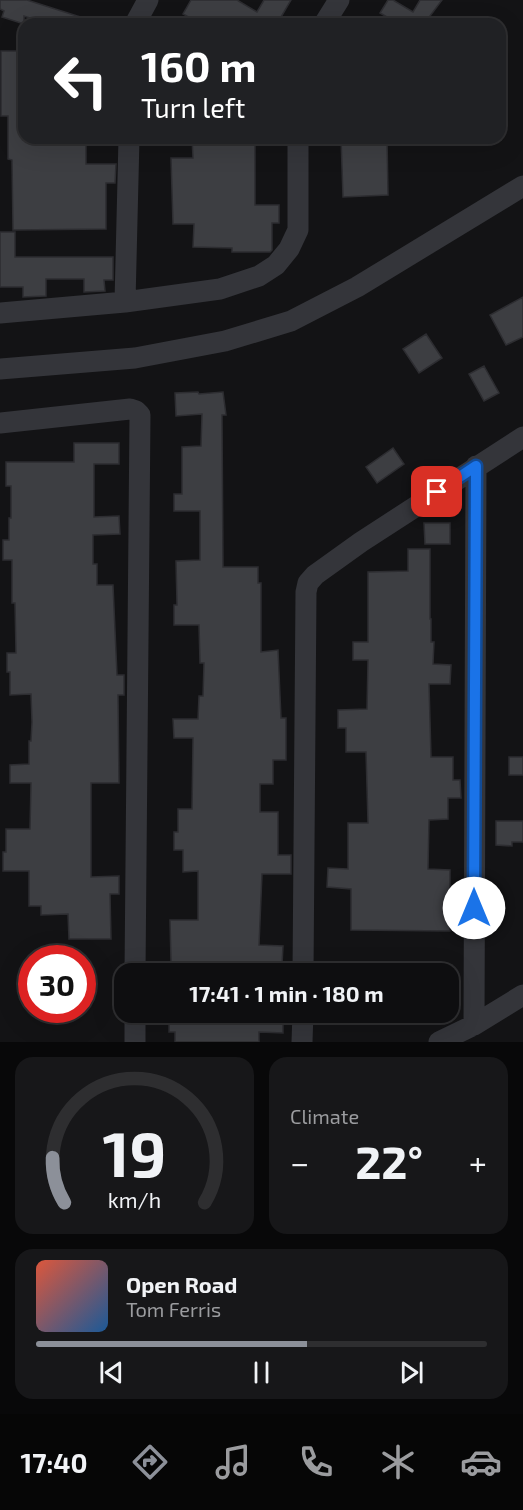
<!DOCTYPE html>
<html lang="en">
<head>
<meta charset="utf-8">
<style>
	:root { --surface:#0e0e10; --page:#171719; --text:#f1f3f6; --muted:#9b9c9f; --line:#2e2e30; --accent:#8c9099 }
	body { margin:0; font-family:"Exo 2",sans-serif; background:var(--page); color:var(--text); height:100vh; display:flex; flex-direction:column; font-size:22px; white-space:nowrap }
	* { box-sizing:border-box; margin:0 }
	p { font-size:20px; color:var(--muted) }
	.icon { flex:none; width:33px; height:33px; fill:none; stroke:currentColor; stroke-width:2; stroke-linecap:round; stroke-linejoin:round }
	.map { position:relative; height:1042px; overflow:hidden }
	.side { display:flex; flex-direction:column; gap:15px; padding:15px; background:#080809; flex:1 }
	.side>* { flex:none }
	.guide { position:absolute; left:18px; top:18px; width:488px; height:126px; border-radius:18px; box-shadow:0 6px 24px #0002,0 0 0 2px var(--line); background:#202124; color:#fff; overflow:hidden }
	.speed { position:absolute; left:18px; top:945px; display:flex; gap:12px; font-size:30px; font-weight:700; text-align:center }
	.speed>* { display:grid; place-content:center; width:78px; height:78px; border-radius:50%; background:var(--surface); box-shadow:0 6px 24px #0002,0 0 0 2px var(--line); line-height:1 }
	.speed .limit { border:9px solid #d22; background:#fff; color:#111 }
	.pin { position:absolute; display:grid; place-items:center; width:51px; height:51px; color:#fff; margin:-26px; border-radius:12px; box-shadow:0 3px 9px #0006 }
	.me { position:absolute; width:66px; margin:-33px; rotate:0deg; stroke-linejoin:round; filter:drop-shadow(0 0 4px #0008) }
	.turn { display:flex; align-items:center; gap:21px; height:126px; padding:0 24px; font-size:27px }
	.turn .icon { width:78px; height:78px; stroke-width:2.5 }
	.turn b { display:block; font-size:42px; line-height:51px }
	.big { font-size:45px; font-weight:700; line-height:1.1 }
	.side .widget { flex:1; display:flex; flex-direction:column; justify-content:center; gap:9px; min-width:0; padding:0 21px; border-radius:18px; background:var(--page) }
	.side .dial { align-items:center; gap:0 }
	.dial svg { height:156px; overflow:visible; fill:none; stroke:var(--line); stroke-width:7; stroke-linecap:round; text-anchor:middle }
	.dial text { fill:var(--text); stroke:none }
	.song { display:flex; align-items:center; gap:18px }
	.cover { width:72px; height:72px; border-radius:9px; background:linear-gradient(135deg,hsl(10 70% 55%),hsl(210 70% 35%)) }
	.played { height:6px; border-radius:3px; background:linear-gradient(90deg,var(--accent) 60%,var(--line) 60%) }
	.keys { display:flex; justify-content:space-around; direction:ltr }
	.heat { display:flex; justify-content:space-between; align-items:center; font-size:33px; direction:ltr }
	.side .tiles { flex:1; display:grid; gap:15px; grid-template-columns:1fr 1fr }
	.widget:last-child { grid-column:span 2 }
	.trip { position:absolute; left:114px; top:963px; width:345px; height:60px; border-radius:18px; background:var(--surface); box-shadow:0 6px 24px #0002,0 0 0 2px var(--line); font-weight:700; line-height:60px; text-align:center }
	.tabs { display:flex; height:96px; justify-content:space-around; align-items:center; background:#060606; color:var(--muted) }
	.tabs .icon { width:42px; height:42px }
	.tabs .active { color:var(--accent) }
	.tabs b { font-size:27px; color:var(--text) }
	.map>svg:first-child { display:block }
	.building { fill:#3d3e42; stroke:#2d2d31; stroke-width:1.5 }
	.lines { fill:none; stroke-linecap:round; stroke-linejoin:round }
	.minor { stroke:#34353a; stroke-width:21 }
	.route-casing { stroke:#114b97; stroke-width:15 }
	.route { stroke:#1a73e8; stroke-width:10 }
</style>
</head>
<body>
<div class="map">
<svg width="523" height="1042" viewBox="0 0 523 1042">
	<rect width="100%" height="100%" fill="#131315"/>
	<path class="building" d="M0,0H27L93,21L92,24H49L24,16V24L2,17L4,11L0,9Z
		M191,0H237L257,12L264,0H291L277,24H201L183,14Z
		M388,0H393L413,12L420,0H442L427,20L434,24H399L380,13Z
		M1,51H24V138H49V144L86,142V164H116L115,183H106V229L13,230L12,160L8,159V116H1Z
		M192,138H255V205H279V223H272V250L270,252H232V248L193,247L194,224H173L171,158H193Z
		M341,138H387L388,195L343,197Z
		M0,232H15V257H113V280H104L105,291L84,292V279H46V296L23,297V287H0Z
		M523,297V337L506,345L490,315Z
		M426,334L442,358L419,373L403,349Z
		M484,366L499,393L484,401L469,374Z
		M198,392L199,394L223,392L226,415H222L223,567H258V583H261V652L278,650L281,718H286V760H273V784H260V812H278V855H291V874H262L259,945L283,946L282,965L259,964L258,974H173L172,962H171L170,920H198V871L183,872V850H174V832H178V809H192L193,738H174L173,719H198L199,696H203L204,663H200L199,625H174V605H177L176,561L200,560V511H174V494H182V447L201,446L202,414L176,416L175,393Z
		M74,443H119V464H94V517L119,516L120,534L93,535V564H97V585H113L117,675H124V695H118L119,783H91V877L119,876V894H110L111,939H69L68,914L41,915V906H29V871H3V852H6V829H30L31,783H10V765L29,764V741H31L32,722L31,694L10,695V672H7V653H16L15,603H12V560H3V540H9V518H11V486H6V462H74Z
		M393,448L404,464L377,483L366,467Z
		M424,523H450V544H425Z
		M408,549H430V619H431V642H434L433,664L451,665L450,684H429L431,757H453V780H460L461,798H448V819L429,820L428,869L450,870V931L351,930V889L327,887L328,868L348,869V823H368L366,752H346V728H338V710L367,709L368,660H353V642H368V572L408,571Z
		M509,757H523V775H509Z
		M496,821H523V842H512V846L496,845Z
		M169,1012H283V1033L259,1032V1042H175V1032H169Z"/>
	<g class="lines">
		<path class="minor" d="M135,24L148,0
			M324,24L339,0
			M125,302L129,138
			M0,313L125,302L220,289L259,276L276,265L289,249L298,230V138
			M0,369L135,358L225,341L291,321L357,287L523,186
			M0,423L130,409L136,411L140,415L135,974
			M303,974L306,592L308,583L315,575L361,542L523,437
			M474,1025L476,466
			M135,1042V1012
			M302,1042L303,1012
			M439,1042L474,1025L523,995"/>
	</g>
	<g class="lines">
		<g class="route-casing">
			<path id="route" d="M437,492L476,466L474,908"/>
		</g>
		<use href="#route" class="route"/>
	</g>
</svg>
<div class="speed"><div class="limit">30</div></div>
<div class="pin" style="left:437px;top:492px;background:#d93025"><svg class="icon" aria-label="arrive" viewBox="0 0 24 24"><path d="M6 21V4h12l-3 4 3 4H6"/></svg></div>
<svg class="me" style="left:474px;top:908px" viewBox="-20 -20 40 40"><circle r="19" fill="#fff"/><path d="M0-13L10 11 0 6-10 11z" fill="#1a73e8"/></svg>
<div class="trip">17:41 · 1 min · 180 m</div>
<div class="guide">
<div class="turn"><svg class="icon" aria-label="left" viewBox="0 0 24 24"><path d="M17 20v-9H6M10 6l-5 5 5 5"/></svg><div><b>160 m</b>Turn left</div></div>
</div>
</div>
<section class="side">
<div class="tiles">
<div class="widget dial"><svg viewBox="0 0 100 80">
<path d="M14 69A42 42 0 1 1 86 69"/>
<path d="M14 69A42 42 0 0 1 8 46" stroke="#8c9099"/>
<text x="50" y="56" font-size="32" font-weight="700">19</text>
<text x="50" y="72" font-size="11">km/h</text>
</svg></div>
<div class="widget"><p>Climate</p>
<div class="heat"><a>−</a><b class="big">22°</b><a>+</a></div>
</div>
<div class="widget">
<div class="song"><i class="cover"></i><div><b>Open Road</b><p>Tom Ferris</p></div></div>
<div class="played"></div>
<div class="keys"><svg class="icon" aria-label="previous" viewBox="0 0 24 24"><path d="M18 5L8 12l10 7zM5 5v14"/></svg><svg class="icon" aria-label="pause" viewBox="0 0 24 24"><path d="M8 5v14M16 5v14"/></svg><svg class="icon" aria-label="next" viewBox="0 0 24 24"><path d="M6 5l10 7-10 7zM19 5v14"/></svg></div>
</div>
</div>
</section>
<nav class="tabs">
<b>17:40</b>
<svg class="icon active" aria-label="directions" viewBox="0 0 24 24"><path d="M12 3l9 9-9 9-9-9zM9 14v-3h6M13 9l2 2-2 2"/></svg>
<svg class="icon" aria-label="music" viewBox="0 0 24 24"><path d="M9 18V5l10-2v13"/><circle cx="6" cy="18" r="3"/><circle cx="16" cy="16" r="3"/></svg>
<svg class="icon" aria-label="phone" viewBox="0 0 24 24"><path d="M5 4h4l2 5-3 2q2 4 5 5l2-3 5 2v4C11 20 4 13 5 4z"/></svg>
<svg class="icon" aria-label="climate" viewBox="0 0 24 24"><path d="M12 3v18M4 7l16 10M4 17L20 7"/></svg>
<svg class="icon" aria-label="car" viewBox="0 0 24 24"><path d="M5 17H2v-5l4-1 3-4h7l3 4 3 1v5h-3M9 17h6M6 11h13"/><circle cx="7" cy="17" r="2"/><circle cx="17" cy="17" r="2"/></svg>
</nav>
</body>
</html>
